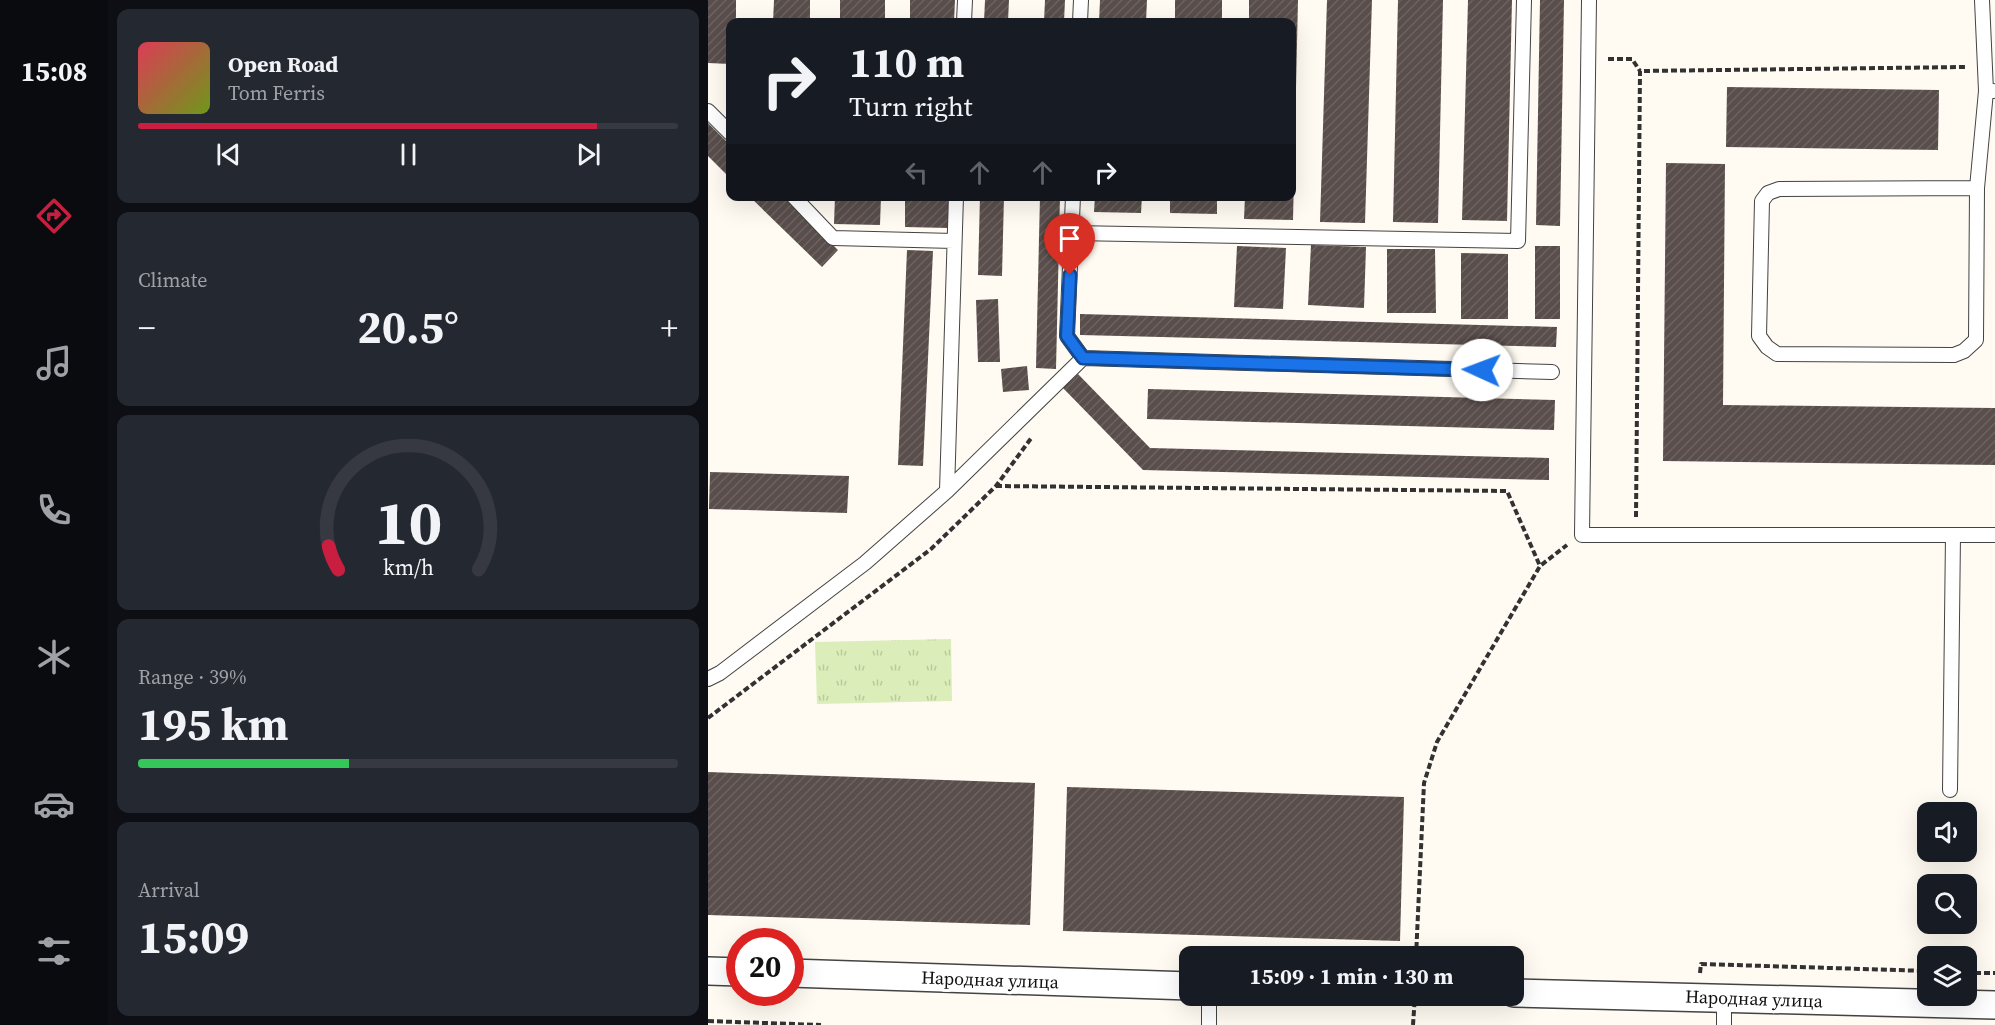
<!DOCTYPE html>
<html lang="en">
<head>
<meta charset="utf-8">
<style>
	:root { --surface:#171b24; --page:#242831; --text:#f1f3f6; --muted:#9ea1a6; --line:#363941; --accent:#c91e40 }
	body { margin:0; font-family:"Source Serif 4",serif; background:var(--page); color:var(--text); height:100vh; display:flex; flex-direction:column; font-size:22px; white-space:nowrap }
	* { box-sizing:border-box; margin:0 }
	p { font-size:20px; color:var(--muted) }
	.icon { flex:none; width:33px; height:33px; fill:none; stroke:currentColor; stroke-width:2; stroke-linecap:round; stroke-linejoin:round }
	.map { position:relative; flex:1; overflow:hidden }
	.panel { display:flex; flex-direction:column; gap:9px; padding:9px; background:#0d0f14; width:600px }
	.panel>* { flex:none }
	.top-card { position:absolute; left:18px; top:18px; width:570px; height:183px; border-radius:12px; box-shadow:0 6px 24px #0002; background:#171b24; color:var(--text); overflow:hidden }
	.controls { position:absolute; left:1209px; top:802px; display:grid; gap:12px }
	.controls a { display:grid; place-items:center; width:60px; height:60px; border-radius:12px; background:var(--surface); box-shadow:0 6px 24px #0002; font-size:30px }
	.speed { position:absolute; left:18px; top:928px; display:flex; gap:12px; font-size:30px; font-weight:700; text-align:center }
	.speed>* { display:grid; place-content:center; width:78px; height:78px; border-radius:50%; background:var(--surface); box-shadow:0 6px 24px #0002; line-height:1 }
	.speed .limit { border:9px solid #d22; background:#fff; color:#111 }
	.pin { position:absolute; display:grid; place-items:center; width:51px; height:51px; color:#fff; margin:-62px -26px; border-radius:50% 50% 50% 0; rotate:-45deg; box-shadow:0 0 6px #0007 }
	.pin .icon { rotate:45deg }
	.me { position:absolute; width:66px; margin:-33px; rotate:272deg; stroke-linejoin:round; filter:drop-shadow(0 0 4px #0008) }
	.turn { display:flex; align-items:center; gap:21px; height:126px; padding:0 24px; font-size:27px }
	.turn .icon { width:78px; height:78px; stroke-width:2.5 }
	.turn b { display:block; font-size:42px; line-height:51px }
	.lanes { display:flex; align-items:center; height:57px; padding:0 24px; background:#0003; justify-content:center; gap:30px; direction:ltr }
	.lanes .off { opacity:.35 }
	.big { font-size:45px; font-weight:700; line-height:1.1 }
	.panel .tile { flex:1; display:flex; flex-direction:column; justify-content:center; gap:9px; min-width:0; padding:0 21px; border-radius:12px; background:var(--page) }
	.panel .dial { align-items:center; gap:0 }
	.dial svg { height:156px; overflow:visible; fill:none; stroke:var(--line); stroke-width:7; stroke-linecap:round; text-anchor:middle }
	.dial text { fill:var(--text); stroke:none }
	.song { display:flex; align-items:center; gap:18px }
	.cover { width:72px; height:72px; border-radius:9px; background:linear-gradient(135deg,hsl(350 70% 55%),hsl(80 70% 35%)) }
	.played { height:6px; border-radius:3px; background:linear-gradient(90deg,var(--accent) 85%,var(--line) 85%) }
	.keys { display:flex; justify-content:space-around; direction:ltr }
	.heat { display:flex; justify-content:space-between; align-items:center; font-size:33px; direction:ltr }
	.charge { height:9px; border-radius:4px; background:linear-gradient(90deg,#34c759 39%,var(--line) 0) }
	.trip { position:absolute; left:471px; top:946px; width:345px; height:60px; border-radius:12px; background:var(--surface); box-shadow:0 6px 24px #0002; font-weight:700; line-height:60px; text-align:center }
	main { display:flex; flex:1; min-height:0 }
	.dock { display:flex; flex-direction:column; width:108px; justify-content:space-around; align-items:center; background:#090b0e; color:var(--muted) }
	.dock .icon { width:42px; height:42px }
	.dock .on { color:var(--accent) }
	.dock b { font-size:27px; color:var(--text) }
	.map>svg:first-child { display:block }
	.grass { fill:url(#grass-tufts) }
	.building { fill:url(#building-hatch) }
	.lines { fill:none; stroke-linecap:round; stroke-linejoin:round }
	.service-casing { stroke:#434343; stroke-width:16 }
	.minor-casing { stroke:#434343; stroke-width:30 }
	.path { stroke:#323232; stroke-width:4; stroke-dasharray:6 3; stroke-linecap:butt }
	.service { stroke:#fff; stroke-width:14 }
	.minor { stroke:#fff; stroke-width:27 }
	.route-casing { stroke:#114b97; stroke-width:15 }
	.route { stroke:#1a73e8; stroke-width:10 }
	.labels { text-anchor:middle; stroke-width:6; stroke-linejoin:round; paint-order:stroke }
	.street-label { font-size:18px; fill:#101010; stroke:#fff }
</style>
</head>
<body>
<main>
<nav class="dock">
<b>15:08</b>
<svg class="icon on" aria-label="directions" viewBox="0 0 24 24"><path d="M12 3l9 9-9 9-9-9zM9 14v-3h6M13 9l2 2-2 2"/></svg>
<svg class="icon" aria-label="music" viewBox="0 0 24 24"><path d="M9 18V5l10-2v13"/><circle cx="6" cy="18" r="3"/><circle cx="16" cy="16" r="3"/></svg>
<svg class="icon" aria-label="phone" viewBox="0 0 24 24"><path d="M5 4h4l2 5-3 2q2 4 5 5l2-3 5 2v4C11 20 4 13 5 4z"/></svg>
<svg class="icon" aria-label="climate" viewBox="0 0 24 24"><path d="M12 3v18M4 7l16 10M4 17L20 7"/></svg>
<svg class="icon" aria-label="car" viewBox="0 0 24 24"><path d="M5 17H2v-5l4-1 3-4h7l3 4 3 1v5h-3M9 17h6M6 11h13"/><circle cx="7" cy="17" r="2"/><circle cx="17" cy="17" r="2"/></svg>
<svg class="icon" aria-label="filters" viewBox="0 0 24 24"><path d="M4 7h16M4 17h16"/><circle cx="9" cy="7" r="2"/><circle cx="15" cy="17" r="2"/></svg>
</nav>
<section class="panel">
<div class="tile">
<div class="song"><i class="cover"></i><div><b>Open Road</b><p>Tom Ferris</p></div></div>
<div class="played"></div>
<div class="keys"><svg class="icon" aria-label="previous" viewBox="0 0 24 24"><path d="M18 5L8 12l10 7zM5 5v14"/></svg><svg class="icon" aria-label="pause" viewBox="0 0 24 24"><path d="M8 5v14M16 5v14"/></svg><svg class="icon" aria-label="next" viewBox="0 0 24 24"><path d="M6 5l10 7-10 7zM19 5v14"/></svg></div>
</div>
<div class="tile"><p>Climate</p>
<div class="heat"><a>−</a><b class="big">20.5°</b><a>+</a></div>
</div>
<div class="tile dial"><svg viewBox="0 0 100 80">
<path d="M14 69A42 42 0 1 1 86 69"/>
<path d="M14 69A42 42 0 0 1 9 57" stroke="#c91e40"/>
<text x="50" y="56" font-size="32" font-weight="700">10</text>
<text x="50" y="72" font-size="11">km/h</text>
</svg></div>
<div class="tile"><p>Range · 39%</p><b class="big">195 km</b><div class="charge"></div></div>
<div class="tile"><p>Arrival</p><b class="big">15:09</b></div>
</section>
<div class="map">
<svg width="1287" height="1025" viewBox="0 0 1287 1025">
	<defs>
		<pattern id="grass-tufts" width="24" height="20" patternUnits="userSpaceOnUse" patternTransform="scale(1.5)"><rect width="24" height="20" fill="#dbedb9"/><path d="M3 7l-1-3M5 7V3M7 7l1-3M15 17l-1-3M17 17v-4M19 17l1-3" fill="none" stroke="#bbca9e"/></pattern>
		<pattern id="building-hatch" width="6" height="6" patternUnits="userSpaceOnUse" patternTransform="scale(1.5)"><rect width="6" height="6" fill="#594e4b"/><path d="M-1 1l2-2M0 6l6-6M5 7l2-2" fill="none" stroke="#6c6361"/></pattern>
	</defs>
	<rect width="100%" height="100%" fill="#fffbf2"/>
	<path class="grass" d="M243,639L244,701L109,704L107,642Z"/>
	<path class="building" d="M0,0H28V22H22V64L0,63Z
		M66,0H102V22H65Z
		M132,0H177V22H132Z
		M202,0H247L246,22H202Z
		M277,0H301L300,22H276Z
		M337,0H357L356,22H336Z
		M392,0H439L438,22H391Z
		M467,0H514V22H467Z
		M541,0H590L585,220L536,219L537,196H584V22H541Z
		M619,0H664L657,223L612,222Z
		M690,0H735L730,223L685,222Z
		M760,0H804L799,221L754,220Z
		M832,0H856L852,226L828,225Z
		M1019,87L1231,90L1230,150L1018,147Z
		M0,123L22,145V178L0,156Z
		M958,163L1017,164L1015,405L1287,408V465L955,461Z
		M41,196H75L130,250L114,267Z
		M127,196H173L172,225L126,224Z
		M197,196H242L241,228L197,227Z
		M272,196H296L294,276L270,275Z
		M332,196H352L348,369L328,368Z
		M387,196H434L433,213L386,212Z
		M462,196H509V214L462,213Z
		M603,245L658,247L656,308L600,305Z
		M529,246L578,248L575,309L526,307Z
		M827,246H852V319H827Z
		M679,249H727L728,313H679Z
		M199,250L225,251L215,466L190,465Z
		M753,253L800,254V319H753Z
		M290,299L292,362H270L268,300Z
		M372,314L849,327L848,347L372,335Z
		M319,366L321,390L295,392L293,369Z
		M370,374L442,448L841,458V480L435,470L355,388Z
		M440,389L847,400L846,430L439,419Z
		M2,472L141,476L139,513L1,509Z
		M0,772L327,783L322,925L0,915Z
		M359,787L696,797L692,941L355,931Z"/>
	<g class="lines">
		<g class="service-casing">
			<path id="service" d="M881,0L874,535H1287
				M1274,0L1278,91H1285
				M256,22L257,0
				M372,22L373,0
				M0,111L22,133
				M1269,188L1268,340L1256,351L1246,355L1069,354L1059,347L1051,336L1054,201L1060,193L1071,189L1269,188L1278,91
				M85,196L125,238L246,241
				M365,196L359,336L375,358
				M364,233L810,241L816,0
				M239,491L248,196
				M0,679L12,673L157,563L239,491L375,358L844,372
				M1242,790L1245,535
				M501,1025V996
				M1016,1025V999"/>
		</g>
		<g class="minor-casing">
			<path id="minor" d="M0,971L32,972
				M82,973L482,986
				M806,993L1287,1005"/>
		</g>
		<path class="path" d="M900,59H924L932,71
			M288,486L799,491L832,566
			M928,517L932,71L1258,67
			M0,718L223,549L288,486L324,437
			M708,957L716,783L729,742L832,566L859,545
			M992,973L993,964L1220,971
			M1258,973H1287
			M0,1021L113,1025
			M705,1025L707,996"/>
		<use href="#service" class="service"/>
		<use href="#minor" class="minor"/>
	</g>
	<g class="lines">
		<g class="route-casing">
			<path id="route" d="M362,275L359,336L375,358L774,370"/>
		</g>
		<use href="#route" class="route"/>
	</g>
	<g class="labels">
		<g class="street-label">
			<text transform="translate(282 980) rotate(2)" y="6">Народная улица</text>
			<text transform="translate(1046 999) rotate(2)" y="6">Народная улица</text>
		</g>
	</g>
</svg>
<div class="controls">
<a><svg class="icon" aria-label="sound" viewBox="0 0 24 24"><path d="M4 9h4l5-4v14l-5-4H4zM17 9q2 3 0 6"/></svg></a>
<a><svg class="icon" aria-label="search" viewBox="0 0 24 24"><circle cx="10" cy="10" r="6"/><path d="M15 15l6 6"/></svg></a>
<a><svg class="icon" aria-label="layers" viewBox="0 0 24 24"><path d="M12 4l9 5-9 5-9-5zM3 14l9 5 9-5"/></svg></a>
</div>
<div class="speed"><div class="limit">20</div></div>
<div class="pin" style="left:362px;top:275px;background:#d93025"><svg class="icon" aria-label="arrive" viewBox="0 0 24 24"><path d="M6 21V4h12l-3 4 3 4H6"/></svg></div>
<svg class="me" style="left:774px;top:370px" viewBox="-20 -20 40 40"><circle r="19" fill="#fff"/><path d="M0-13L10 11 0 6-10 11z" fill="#1a73e8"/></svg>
<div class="trip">15:09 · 1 min · 130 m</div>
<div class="top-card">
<div class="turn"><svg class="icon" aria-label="right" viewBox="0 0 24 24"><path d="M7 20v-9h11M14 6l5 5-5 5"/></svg><div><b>110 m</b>Turn right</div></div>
<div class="lanes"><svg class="icon off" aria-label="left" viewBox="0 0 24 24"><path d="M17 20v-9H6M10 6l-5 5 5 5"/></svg><svg class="icon off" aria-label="ahead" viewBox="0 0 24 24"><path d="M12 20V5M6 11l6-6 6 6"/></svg><svg class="icon off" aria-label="ahead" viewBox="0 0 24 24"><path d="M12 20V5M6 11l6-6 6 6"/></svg><svg class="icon" aria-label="right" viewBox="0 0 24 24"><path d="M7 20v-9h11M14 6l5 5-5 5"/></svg></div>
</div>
</div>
</main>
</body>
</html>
